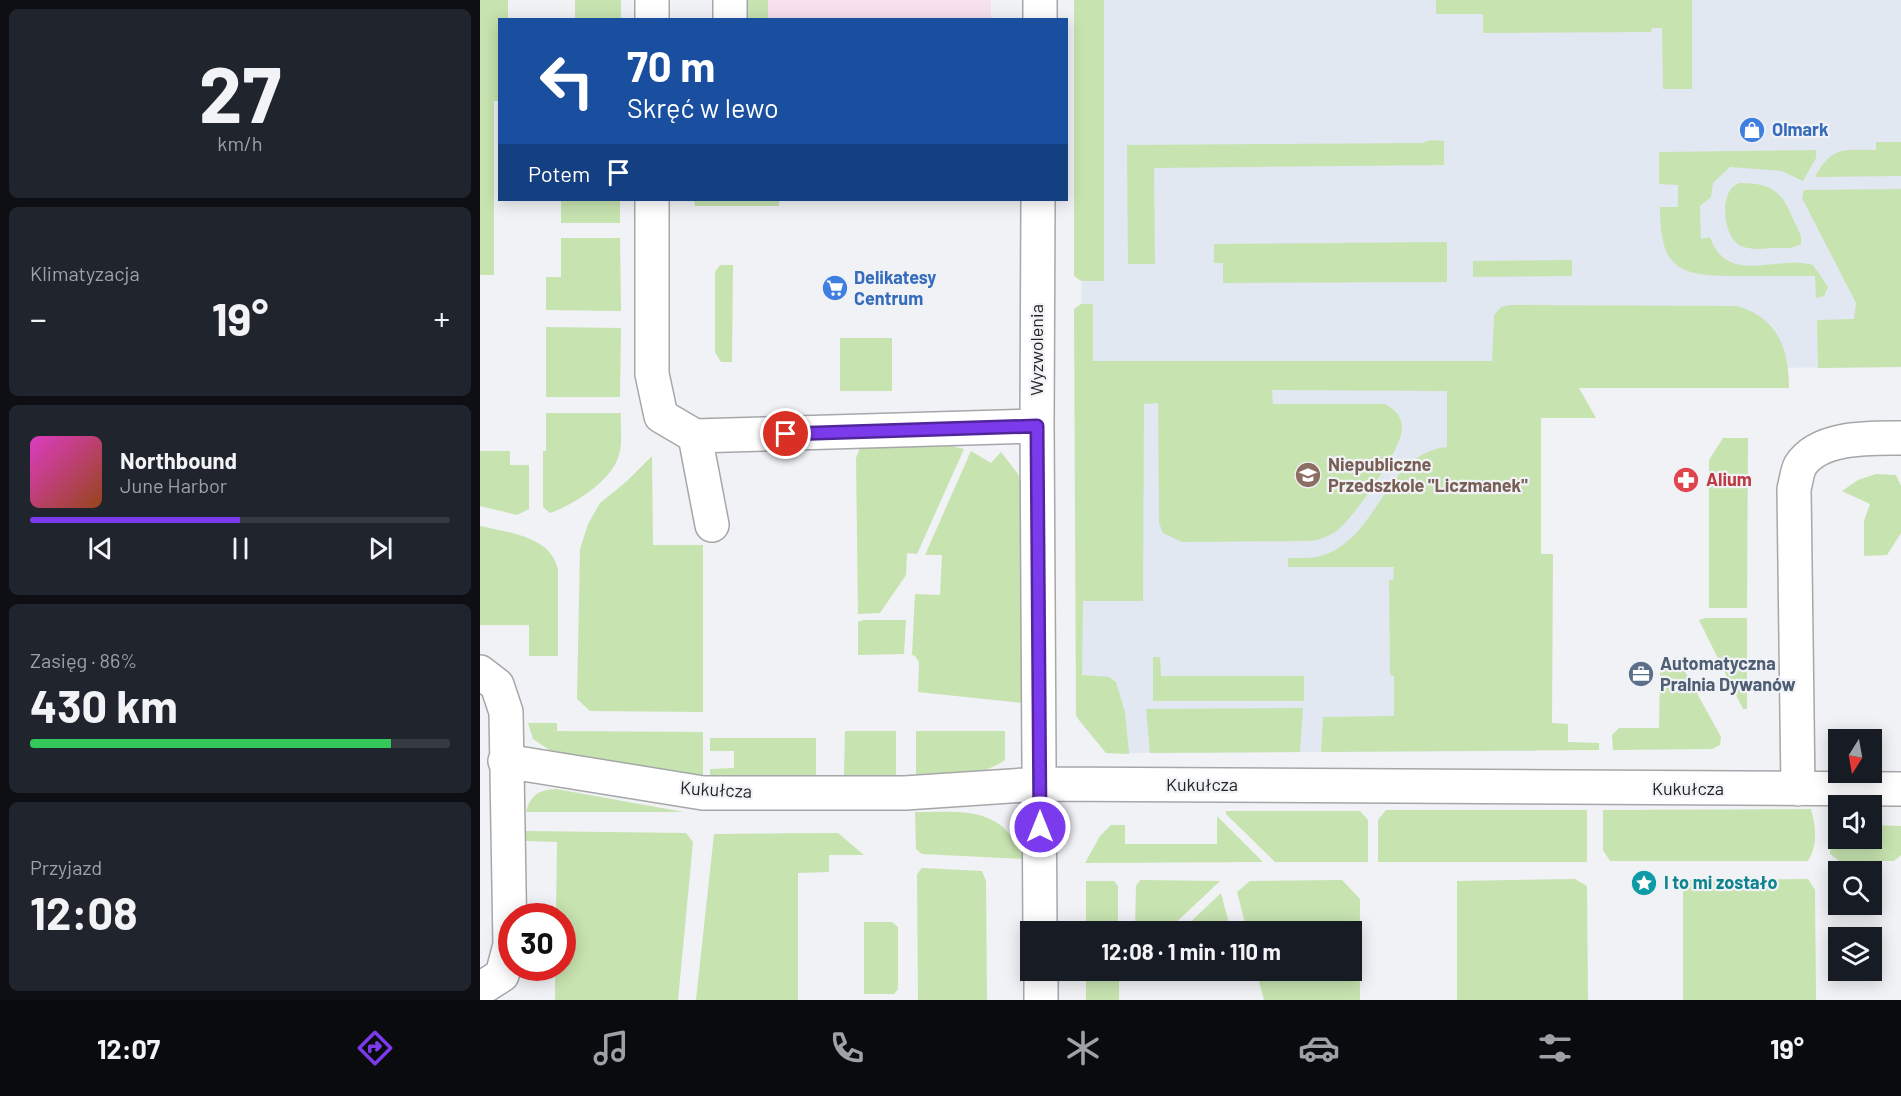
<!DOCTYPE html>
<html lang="pl">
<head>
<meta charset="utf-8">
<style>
	:root { --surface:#171b24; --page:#20242c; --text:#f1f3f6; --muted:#9ea1a6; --line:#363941; --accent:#7c3aed }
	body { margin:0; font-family:Barlow,sans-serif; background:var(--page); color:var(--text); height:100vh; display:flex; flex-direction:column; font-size:22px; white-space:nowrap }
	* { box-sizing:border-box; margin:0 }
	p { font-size:20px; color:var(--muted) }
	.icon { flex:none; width:33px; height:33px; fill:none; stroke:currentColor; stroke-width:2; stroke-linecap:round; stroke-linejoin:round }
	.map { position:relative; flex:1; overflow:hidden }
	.sheet { display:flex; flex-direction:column; gap:9px; padding:9px; background:#0d0f14; width:480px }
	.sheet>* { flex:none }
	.banner { position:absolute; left:18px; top:18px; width:570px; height:183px; border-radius:0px; box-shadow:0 3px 15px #0003; background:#1a4fa0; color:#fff; overflow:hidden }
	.needle { width:39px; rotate:191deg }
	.tools { position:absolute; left:1348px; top:729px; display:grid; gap:12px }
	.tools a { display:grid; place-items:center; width:54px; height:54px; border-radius:0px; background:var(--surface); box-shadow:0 3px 15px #0003; font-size:30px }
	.speed { position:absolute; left:18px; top:903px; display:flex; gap:12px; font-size:30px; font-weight:700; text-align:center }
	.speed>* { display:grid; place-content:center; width:78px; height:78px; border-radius:50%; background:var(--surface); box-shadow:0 3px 15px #0003; line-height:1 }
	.speed .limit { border:9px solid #d22; background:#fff; color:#111 }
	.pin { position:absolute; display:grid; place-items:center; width:51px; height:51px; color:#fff; margin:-26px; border:3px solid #fff; border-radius:50%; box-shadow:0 2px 6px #0007 }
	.me { position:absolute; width:66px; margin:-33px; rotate:0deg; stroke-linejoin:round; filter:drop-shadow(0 0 4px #0008) }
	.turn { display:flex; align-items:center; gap:21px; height:126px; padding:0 30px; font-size:27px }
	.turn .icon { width:78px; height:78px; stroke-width:2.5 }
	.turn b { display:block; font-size:42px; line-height:51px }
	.then { display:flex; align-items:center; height:57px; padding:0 30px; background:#0003; gap:12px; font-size:22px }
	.big { font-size:45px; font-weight:700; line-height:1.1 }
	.sheet .tile { flex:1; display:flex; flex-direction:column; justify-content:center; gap:9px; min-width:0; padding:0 21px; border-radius:9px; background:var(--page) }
	.sheet .dial { align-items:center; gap:0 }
	.dial b { font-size:78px; line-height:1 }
	.song { display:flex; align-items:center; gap:18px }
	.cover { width:72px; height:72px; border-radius:9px; background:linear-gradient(135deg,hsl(310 70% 55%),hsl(20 70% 35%)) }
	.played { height:6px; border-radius:3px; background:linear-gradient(90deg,var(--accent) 50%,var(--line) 50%) }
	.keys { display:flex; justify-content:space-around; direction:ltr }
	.heat { display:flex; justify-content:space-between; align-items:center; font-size:33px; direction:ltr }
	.charge { height:9px; border-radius:4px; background:linear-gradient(90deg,#34c759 86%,var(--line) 0) }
	.trip { position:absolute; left:540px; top:921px; width:342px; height:60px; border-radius:0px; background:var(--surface); box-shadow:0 3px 15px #0003; font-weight:700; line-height:60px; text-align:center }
	.tab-bar { display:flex; height:96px; justify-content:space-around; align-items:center; background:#090b0e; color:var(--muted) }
	.tab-bar .icon { width:42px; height:42px }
	.tab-bar .on { color:var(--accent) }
	.tab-bar b { font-size:27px; color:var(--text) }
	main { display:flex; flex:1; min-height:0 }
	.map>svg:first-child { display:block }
	.built { fill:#e1e8f1 }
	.industrial { fill:#f7e1ee }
	.green { fill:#c7e3b0 }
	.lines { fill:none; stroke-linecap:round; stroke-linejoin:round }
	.street-casing { stroke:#a5a7a9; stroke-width:36 }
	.street { stroke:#fff; stroke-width:33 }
	.route-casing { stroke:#51269a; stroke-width:15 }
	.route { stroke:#7c3aed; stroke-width:10 }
	.labels { text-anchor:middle; stroke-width:4.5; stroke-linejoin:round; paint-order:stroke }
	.shop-label { font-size:18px; font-weight:bold; fill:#366cbe; stroke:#f0f2f5; text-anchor:start }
	.street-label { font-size:18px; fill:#232425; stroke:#f0f2f5 }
	.education-label { font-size:18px; font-weight:bold; fill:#785e54; stroke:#f0f2f5; text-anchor:start }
	.health-label { font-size:18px; font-weight:bold; fill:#be3a42; stroke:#f0f2f5; text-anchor:start }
	.service-label { font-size:18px; font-weight:bold; fill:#4e5e75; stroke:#f0f2f5; text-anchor:start }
	.culture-label { font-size:18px; font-weight:bold; fill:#0d838f; stroke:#f0f2f5; text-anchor:start }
</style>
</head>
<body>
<main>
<section class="sheet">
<div class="tile dial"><b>27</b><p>km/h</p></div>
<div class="tile"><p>Klimatyzacja</p>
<div class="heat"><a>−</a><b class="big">19°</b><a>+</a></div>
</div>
<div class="tile">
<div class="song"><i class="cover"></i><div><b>Northbound</b><p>June Harbor</p></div></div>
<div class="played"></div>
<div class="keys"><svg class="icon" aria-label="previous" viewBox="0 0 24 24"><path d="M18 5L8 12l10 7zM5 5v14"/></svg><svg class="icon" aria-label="pause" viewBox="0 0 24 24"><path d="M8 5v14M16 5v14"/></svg><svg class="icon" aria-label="next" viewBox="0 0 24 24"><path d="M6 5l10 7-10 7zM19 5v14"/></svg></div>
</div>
<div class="tile"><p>Zasięg · 86%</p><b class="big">430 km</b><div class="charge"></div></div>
<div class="tile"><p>Przyjazd</p><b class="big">12:08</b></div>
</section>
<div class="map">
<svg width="1421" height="1000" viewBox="0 0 1421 1000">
	<rect width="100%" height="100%" fill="#f0f2f5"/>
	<path class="built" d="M603,0H1421V367L1055,369L1056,751L626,753L599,721Z"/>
	<path class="industrial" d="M288,0H511V19H288Z"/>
	<path class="green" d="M0,0H28V19L20,20L19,101H14V275H0Z
		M95,0H141V19H95Z
		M261,0H288V19L261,20Z
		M594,0H624V281H601L594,276Z
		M956,0H1212V89H1183L1182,28H1172L1171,32L1003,33V14H956Z
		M951,140L964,141V165L674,168L675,264H648L647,145L942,143Z
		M1396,142H1421V176L1335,177C1352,146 1363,150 1396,150Z
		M1336,150V158L1323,181L1302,171L1250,167L1233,183L1231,197L1220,206L1221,239L1230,237C1247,286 1295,255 1333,265L1348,287L1344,296L1336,298L1335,276C1308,276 1282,276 1256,276C1198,276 1180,269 1180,207H1198V185L1179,184V152Z
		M1260,183C1304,183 1304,201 1321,236V244C1313,249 1303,248 1294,248C1283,249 1271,250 1261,246C1242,237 1238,188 1260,183Z
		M1421,189V367L1338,368L1337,320L1374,319L1376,303L1322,198L1324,190Z
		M81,200H140V223H81Z
		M214,200H299V206H215Z
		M81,238H140L141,311L66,310V277H81Z
		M967,242V282L743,283V263H734V244Z
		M1092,260V276L993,277V261Z
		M240,265H253L252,362H241L235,352V272Z
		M601,304H613V361H1012L1014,315L1021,307L1030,305L1257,306C1298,318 1309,349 1309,388H1099L1116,418H1061V554H1073L1072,723L1088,724V742L1119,743V750L841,752L843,717L914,716V676L910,675L909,580H913L914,567H808V558C822,558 836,559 849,553C901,530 906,454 967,447V391L792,390L793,404H905C915,410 922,416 922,428C923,448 872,521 855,532C847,537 839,540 830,541L702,542L683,533L679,523L678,403L664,404L663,601H603L602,675L629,677L636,682L645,712L649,754L626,753L596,716L594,309Z
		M66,327L141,328L140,397H66Z
		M360,338H412V391H360Z
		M66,413H141C140,426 143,442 139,455C132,481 93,505 70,513L63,507V451H66Z
		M1243,438H1268L1267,608H1229V460Z
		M471,446L484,449L437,554L427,553L426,575L400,613L378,614L376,458L380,448Z
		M0,451H30V465H49V509L37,515L0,506Z
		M491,451L511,463L521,452L538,474L542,488L544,703L438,692L439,662L435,656L432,655L435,594L460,595L462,555H445Z
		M172,456L173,545H223V712L110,711L97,699L100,549L108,524L120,503L146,482Z
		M1396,474L1416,475L1421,486V533L1407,555L1384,556V521L1390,504L1362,491L1378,480Z
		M0,526C29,533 71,536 78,570V656H49V625H0Z
		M1226,618H1267V709H1263L1219,620Z
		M383,620H426L424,654L378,655V622Z
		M673,657H680L681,676H824V701H673Z
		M1197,657L1241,737L1240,745L1232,749L1133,750L1132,735L1139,728H1179L1180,668Z
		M823,708L820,752L670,753L666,709Z
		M48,723H77V731L223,732V776L71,751L53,739Z
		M365,731H416V776H364Z
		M436,731H525V760C497,779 468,775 436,776Z
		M230,738H336V776H230V769L254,768V751H230Z
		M76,789L204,812H46C51,795 58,790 76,789Z
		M1331,809C1336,827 1338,845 1328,861H1130L1123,850V810Z
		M906,810H1107V862H898V820Z
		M746,811H880L888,820V862H795L746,814Z
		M435,812C485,812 522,805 544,859L442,854L436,849Z
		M737,816L783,862L605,863L620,836L631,825H645V844H737Z
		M1392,825L1421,826V855L1414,861H1359L1350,854V835L1359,830V838H1392Z
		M46,831L206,833L213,842L198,1000H75V968H82V916H76L77,842L46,841Z
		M358,833L384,855H349V872L318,873V1000H216L234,834Z
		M442,868L502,871L506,881L507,1000H438L437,874Z
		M1095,879L1107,886L1108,1000H977V881Z
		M1328,879L1335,890L1336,1000H1203V880Z
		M660,880L740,881L687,931H655L656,886Z
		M862,880L880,899V1000H784L776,971L872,970V932L767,931L757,892L770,881Z
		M606,881H634L638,886V931H606Z
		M741,893L751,931H701Z
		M384,922H412L418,927V989L414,994H384Z
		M606,971H639V1000H606Z"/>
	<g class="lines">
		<g class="street-casing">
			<path id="street" d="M172,0V20
				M250,20V0
				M560,20V0
				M172,200V374L181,416L215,436L557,426
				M558,200L557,426L560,932
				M215,436L232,525
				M0,672L17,685L26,712L30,945L22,975L0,989
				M25,761L223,793H425L560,784L1421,789
				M1318,789L1314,489C1316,482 1317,472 1320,466C1338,436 1391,438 1421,438
				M561,970V1000"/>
		</g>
		<use href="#street" class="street"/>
	</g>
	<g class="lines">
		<g class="route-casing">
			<path id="route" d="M306,434L557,426L560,827"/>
		</g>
		<use href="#route" class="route"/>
	</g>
	<defs>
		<g id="shop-disc" transform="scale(1.35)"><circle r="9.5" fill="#3f7fe0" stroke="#f0f2f5"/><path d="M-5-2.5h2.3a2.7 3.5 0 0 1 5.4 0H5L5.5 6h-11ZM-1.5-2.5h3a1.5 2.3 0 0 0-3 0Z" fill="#fff"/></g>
		<g id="supermarket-disc" transform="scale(1.35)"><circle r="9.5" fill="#3f7fe0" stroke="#f0f2f5"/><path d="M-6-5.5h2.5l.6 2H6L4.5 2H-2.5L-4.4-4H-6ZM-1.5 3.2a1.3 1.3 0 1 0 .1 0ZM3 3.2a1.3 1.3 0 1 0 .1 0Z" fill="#fff"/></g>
		<g id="school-disc" transform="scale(1.35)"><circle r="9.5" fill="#8d6e63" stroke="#f0f2f5"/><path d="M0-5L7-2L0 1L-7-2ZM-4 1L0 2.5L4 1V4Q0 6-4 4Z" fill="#fff"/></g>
		<g id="pharmacy-disc" transform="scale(1.35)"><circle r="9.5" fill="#e0444e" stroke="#f0f2f5"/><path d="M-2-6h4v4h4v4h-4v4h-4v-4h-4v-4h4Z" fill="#fff"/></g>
		<g id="office-disc" transform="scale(1.35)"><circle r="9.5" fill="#5c6f8a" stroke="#f0f2f5"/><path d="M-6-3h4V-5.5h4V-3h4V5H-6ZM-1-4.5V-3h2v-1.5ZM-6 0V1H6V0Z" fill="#fff"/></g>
		<g id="sight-disc" transform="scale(1.35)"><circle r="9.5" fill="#0f9aa8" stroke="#f0f2f5"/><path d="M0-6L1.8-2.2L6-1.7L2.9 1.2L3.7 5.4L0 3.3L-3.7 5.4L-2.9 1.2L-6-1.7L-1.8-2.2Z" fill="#fff"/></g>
	</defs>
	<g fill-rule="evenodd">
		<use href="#shop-disc" x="1272" y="130"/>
		<use href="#supermarket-disc" x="355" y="288"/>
		<use href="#school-disc" x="828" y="475"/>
		<use href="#pharmacy-disc" x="1206" y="480"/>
		<use href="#office-disc" x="1161" y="674"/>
		<use href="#sight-disc" x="1164" y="883"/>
	</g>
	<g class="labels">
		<g class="shop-label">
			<text x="1292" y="136">Olmark</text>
			<text x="374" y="284">Delikatesy<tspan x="374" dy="21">Centrum</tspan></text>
		</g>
		<g class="street-label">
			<text transform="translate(557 350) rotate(-90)" y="6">Wyzwolenia</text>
			<text x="722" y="791">Kukułcza</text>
			<text x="1208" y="795">Kukułcza</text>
			<text transform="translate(236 790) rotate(3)" y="6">Kukułcza</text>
		</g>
		<g class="education-label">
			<text x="848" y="471">Niepubliczne<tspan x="848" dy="21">Przedszkole "Liczmanek"</tspan></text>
		</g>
		<g class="health-label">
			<text x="1226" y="486">Alium</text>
		</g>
		<g class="service-label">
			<text x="1180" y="670">Automatyczna<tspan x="1180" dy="21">Pralnia Dywanów</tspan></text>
		</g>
		<g class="culture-label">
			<text x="1184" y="889">I to mi zostało</text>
		</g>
	</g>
</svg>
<div class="tools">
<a><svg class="needle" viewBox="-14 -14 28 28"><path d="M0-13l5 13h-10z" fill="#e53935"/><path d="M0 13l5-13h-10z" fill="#9ea1a6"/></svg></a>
<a><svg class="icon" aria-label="sound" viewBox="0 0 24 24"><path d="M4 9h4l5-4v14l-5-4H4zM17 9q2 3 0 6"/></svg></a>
<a><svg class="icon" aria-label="search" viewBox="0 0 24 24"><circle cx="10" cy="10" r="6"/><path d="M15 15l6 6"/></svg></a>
<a><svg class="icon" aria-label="layers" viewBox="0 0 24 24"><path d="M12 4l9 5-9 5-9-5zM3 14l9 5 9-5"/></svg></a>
</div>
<div class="speed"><div class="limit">30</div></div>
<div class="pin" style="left:306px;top:434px;background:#d93025"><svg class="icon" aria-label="arrive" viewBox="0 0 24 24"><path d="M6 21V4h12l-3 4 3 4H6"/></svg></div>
<svg class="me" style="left:560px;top:827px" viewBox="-20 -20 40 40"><circle r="17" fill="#7c3aed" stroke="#fff" stroke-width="3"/><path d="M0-11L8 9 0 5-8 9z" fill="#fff"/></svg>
<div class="trip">12:08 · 1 min · 110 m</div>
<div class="banner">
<div class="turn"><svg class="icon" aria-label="left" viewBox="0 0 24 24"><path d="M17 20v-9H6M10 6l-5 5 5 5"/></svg><div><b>70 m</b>Skręć w lewo</div></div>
<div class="then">Potem<svg class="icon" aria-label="arrive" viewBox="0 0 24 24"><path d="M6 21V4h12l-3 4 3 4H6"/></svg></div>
</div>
</div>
</main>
<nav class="tab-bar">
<b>12:07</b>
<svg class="icon on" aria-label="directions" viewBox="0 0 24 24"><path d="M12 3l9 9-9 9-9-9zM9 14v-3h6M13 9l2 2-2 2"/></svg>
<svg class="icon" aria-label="music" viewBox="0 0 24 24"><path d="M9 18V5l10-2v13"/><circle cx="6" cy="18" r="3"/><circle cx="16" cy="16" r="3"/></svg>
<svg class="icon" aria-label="phone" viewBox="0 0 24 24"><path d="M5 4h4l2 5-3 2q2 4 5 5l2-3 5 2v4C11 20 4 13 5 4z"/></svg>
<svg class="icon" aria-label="climate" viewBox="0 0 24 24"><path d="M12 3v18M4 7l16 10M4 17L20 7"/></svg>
<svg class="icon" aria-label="car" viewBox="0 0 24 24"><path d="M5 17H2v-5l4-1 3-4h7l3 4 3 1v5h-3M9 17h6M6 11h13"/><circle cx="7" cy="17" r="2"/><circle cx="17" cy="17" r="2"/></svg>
<svg class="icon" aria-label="filters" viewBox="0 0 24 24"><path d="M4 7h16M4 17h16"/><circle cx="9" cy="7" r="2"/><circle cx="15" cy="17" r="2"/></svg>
<b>19°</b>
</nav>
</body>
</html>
